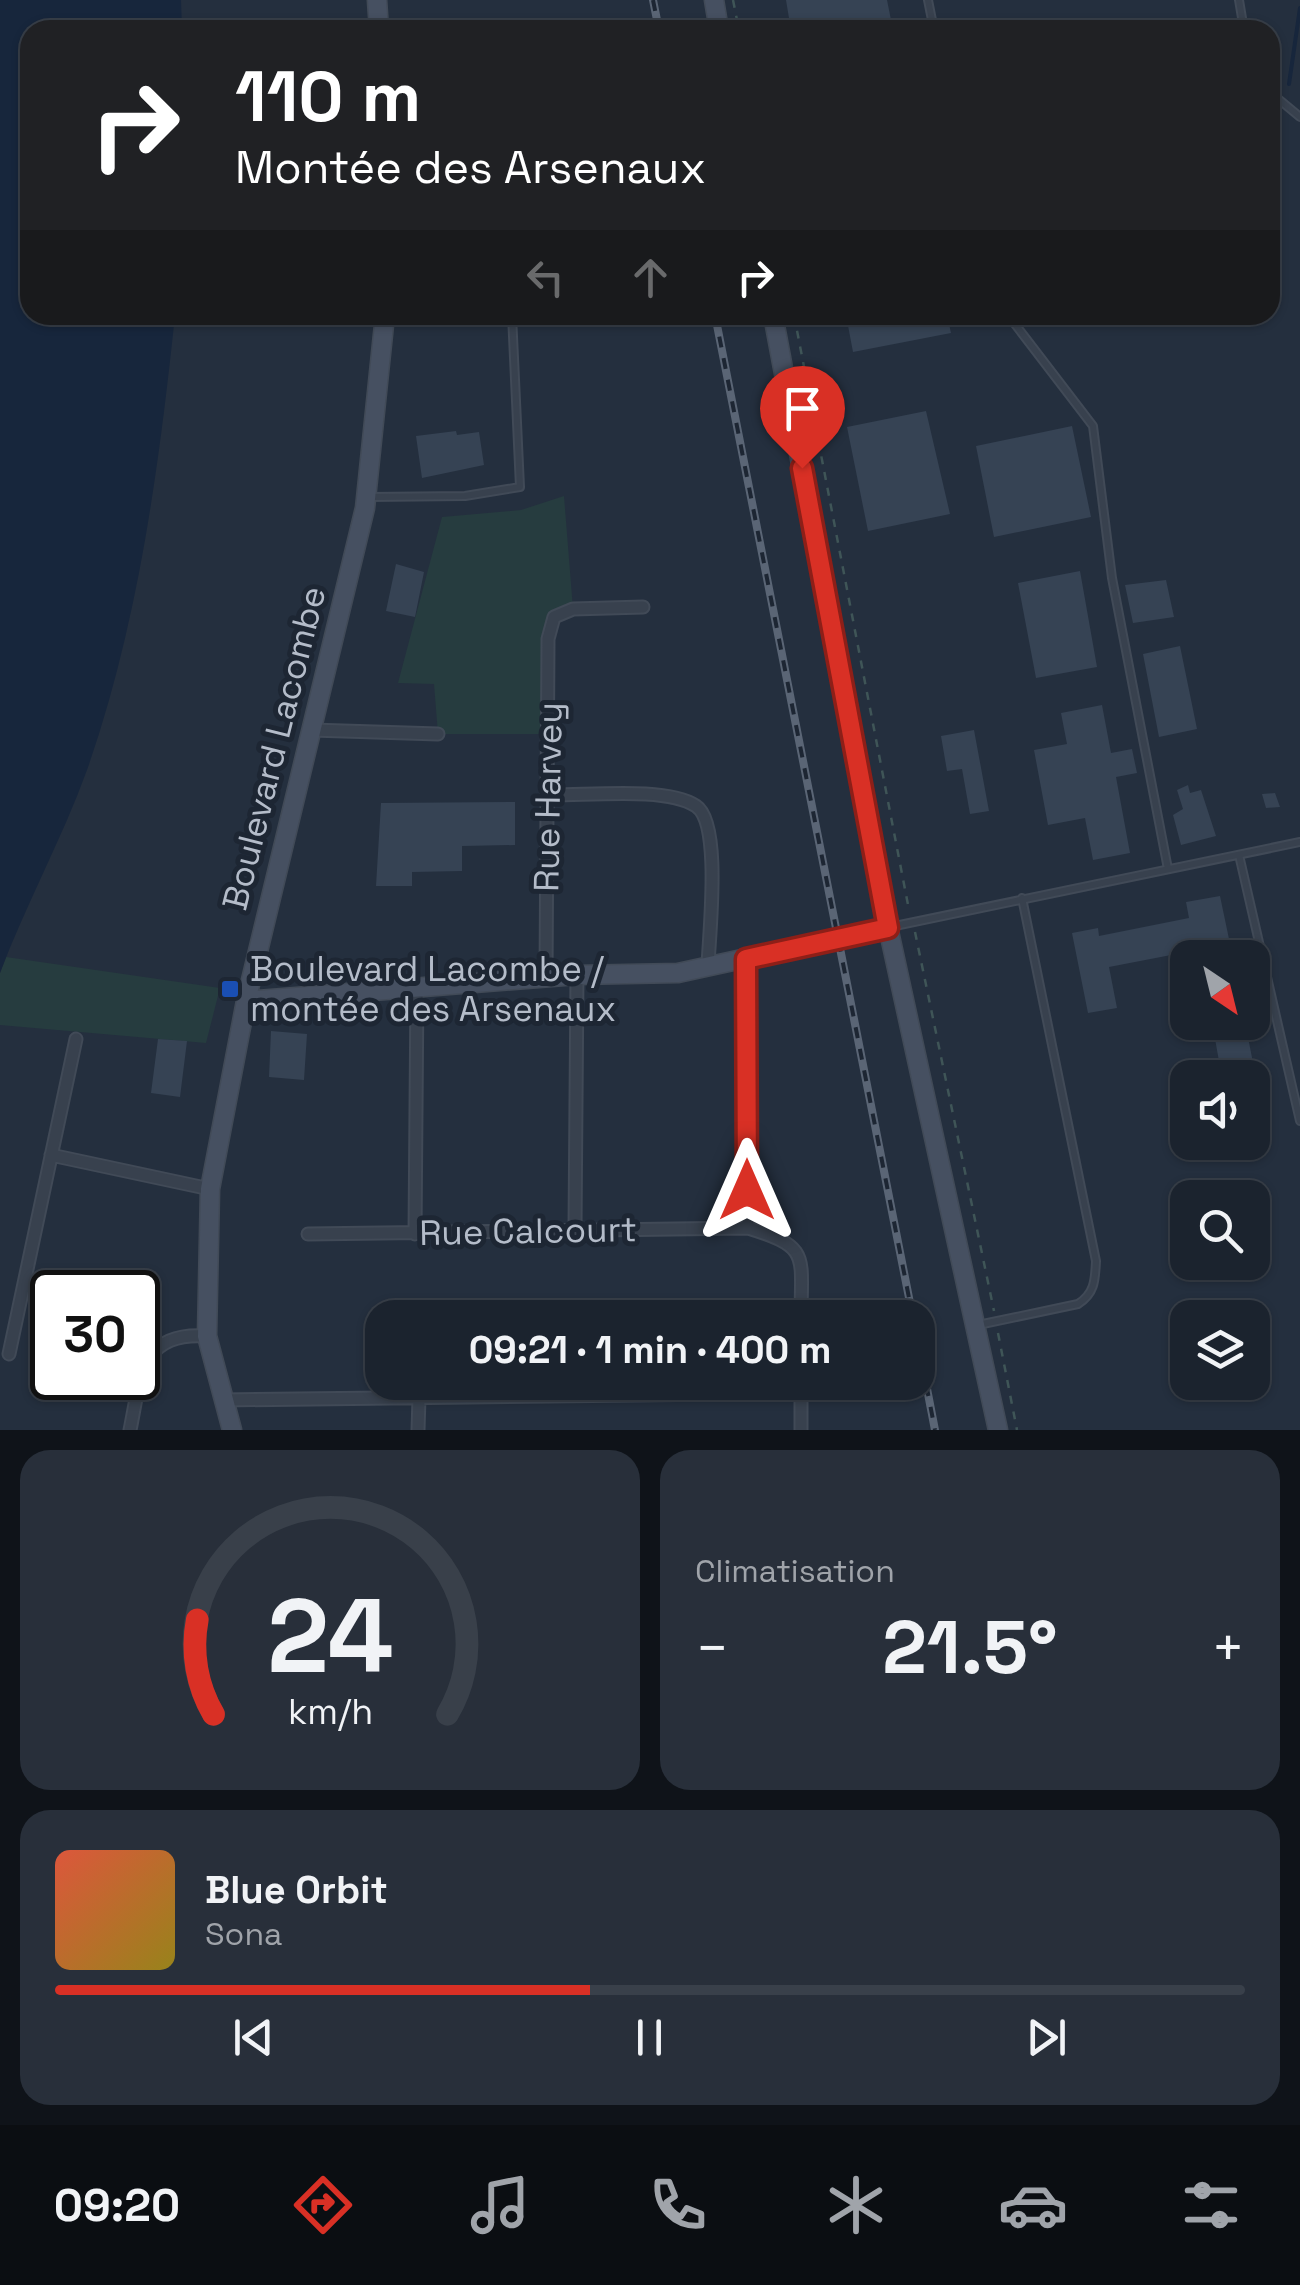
<!DOCTYPE html>
<html lang="fr">
<head>
<meta charset="utf-8">
<style>
	:root { --surface:#1b232e; --page:#282f3a; --text:#f1f3f6; --muted:#a0a4aa; --line:#39404a; --accent:#d93025 }
	body { margin:0; font-family:"Space Grotesk",sans-serif; background:var(--page); color:var(--text); height:100vh; display:flex; flex-direction:column; font-size:38px; white-space:nowrap }
	* { box-sizing:border-box; margin:0 }
	p { font-size:32px; color:var(--muted) }
	.icon { flex:none; width:55px; height:55px; fill:none; stroke:currentColor; stroke-width:2; stroke-linecap:round; stroke-linejoin:round }
	.map { position:relative; height:1430px; overflow:hidden }
	.panel { display:flex; flex-direction:column; gap:20px; padding:20px; background:#0f1319; flex:1 }
	.panel>* { flex:none }
	.banner { position:absolute; left:20px; top:20px; width:1260px; height:305px; border-radius:30px; box-shadow:0 2px 8px #0004,0 0 0 2px var(--line); background:#202124; color:#fff; overflow:hidden }
	.needle { width:65px; rotate:145deg }
	.controls { position:absolute; left:1170px; top:940px; display:grid; gap:20px }
	.controls a { display:grid; place-items:center; width:100px; height:100px; border-radius:20px; background:var(--surface); box-shadow:0 2px 8px #0004,0 0 0 2px var(--line); font-size:50px }
	.speed { position:absolute; left:30px; top:1270px; display:flex; gap:20px; font-size:50px; font-weight:700; text-align:center }
	.speed>* { display:grid; place-content:center; width:130px; height:130px; border-radius:50%; background:var(--surface); box-shadow:0 2px 8px #0004,0 0 0 2px var(--line); line-height:1 }
	.speed .limit { border:5px solid #111; border-radius:15px; background:#fff; color:#111 }
	.pin { position:absolute; display:grid; place-items:center; width:85px; height:85px; color:#fff; margin:-102px -42px; border-radius:50% 50% 50% 0; rotate:-45deg; box-shadow:0 0 10px #0007 }
	.pin .icon { rotate:45deg }
	.me { position:absolute; width:110px; margin:-55px; rotate:0deg; stroke-linejoin:round; filter:drop-shadow(0 0 8px #0008) }
	.turn { display:flex; align-items:center; gap:35px; height:210px; padding:0 50px; font-size:45px }
	.turn .icon { width:130px; height:130px; stroke-width:2.5 }
	.turn b { display:block; font-size:70px; line-height:85px }
	.lanes { display:flex; align-items:center; height:95px; padding:0 50px; background:#0003; justify-content:center; gap:50px; direction:ltr }
	.lanes .off { opacity:.35 }
	.big { font-size:75px; font-weight:800; line-height:1.1 }
	.panel .widget { flex:1; display:flex; flex-direction:column; justify-content:center; gap:15px; min-width:0; padding:0 35px; border-radius:30px; background:var(--page) }
	.panel .dial { align-items:center; gap:0 }
	.dial svg { height:260px; overflow:visible; fill:none; stroke:var(--line); stroke-width:7; stroke-linecap:round; text-anchor:middle }
	.dial text { fill:var(--text); stroke:none }
	.song { display:flex; align-items:center; gap:30px }
	.cover { width:120px; height:120px; border-radius:15px; background:linear-gradient(135deg,hsl(10 70% 55%),hsl(50 70% 35%)) }
	.played { height:10px; border-radius:5px; background:linear-gradient(90deg,var(--accent) 45%,var(--line) 45%) }
	.keys { display:flex; justify-content:space-around; direction:ltr }
	.heat { display:flex; justify-content:space-between; align-items:center; font-size:55px; direction:ltr }
	.panel .tiles { flex:1; display:grid; gap:20px; grid-template-columns:1fr 1fr }
	.widget:last-child { grid-column:span 2 }
	.trip { position:absolute; left:365px; top:1300px; width:570px; height:100px; border-radius:30px; background:var(--surface); box-shadow:0 2px 8px #0004,0 0 0 2px var(--line); font-weight:800; line-height:100px; text-align:center }
	.tab-bar { display:flex; height:160px; justify-content:space-around; align-items:center; background:#0b0e12; color:var(--muted) }
	.tab-bar .icon { width:70px; height:70px }
	.tab-bar .active { color:var(--accent) }
	.tab-bar b { font-size:45px; color:var(--text) }
	.map>svg:first-child { display:block }
	.green { fill:#263c3f }
	.water { fill:#17263c }
	.lines { fill:none; stroke-linecap:round; stroke-linejoin:round }
	.stream { stroke:#17263c; stroke-width:4 }
	.building { fill:#364354 }
	.lane-casing { stroke:#414a57; stroke-width:10 }
	.street-casing { stroke:#414a57; stroke-width:15 }
	.secondary-casing { stroke:#414a57; stroke-width:21 }
	.path { stroke:#3f5557; stroke-width:2.5; stroke-dasharray:8 8; stroke-linecap:butt }
	.lane { stroke:#38414e; stroke-width:6 }
	.street { stroke:#38414e; stroke-width:11 }
	.secondary { stroke:#465061; stroke-width:18 }
	.rail-casing { stroke:#5a6575; stroke-width:8 }
	.rail { stroke:#1d2633; stroke-width:4; stroke-dasharray:11; stroke-linecap:butt }
	.route-casing { stroke:#8d1f18; stroke-width:25 }
	.route { stroke:#d93025; stroke-width:18 }
	.transit-dot { fill:#1a4fb4; stroke:#1d2633; stroke-width:4 }
	.labels { text-anchor:middle; stroke-width:10; stroke-linejoin:round; paint-order:stroke }
	.street-label { font-size:35px; fill:#b4bcc9; stroke:#1d2633 }
	.poi-label { font-size:35px; fill:#b4bcc9; stroke:#1d2633; text-anchor:start }
</style>
</head>
<body>
<div class="map">
<svg width="1300" height="1430" viewBox="0 0 1300 1430">
	<rect width="100%" height="100%" fill="#242f3e"/>
	<path class="green" d="M564,496L573,609L554,617L550,734H438L434,684L398,683L442,517L521,510Z
		M6,957L220,988L206,1043L0,1025V973Z"/>
	<path class="water" d="M0,0H181L182,30H30V315H175C159,467 138,625 87,770C62,839 26,904 0,973Z"/>
	<g class="lines">
		<path class="stream" d="M1289,84L1300,8"/>
	</g>
	<path class="building" d="M786,0H887L893,30H791Z
		M846,315H947L951,333L853,352Z
		M926,411L950,514L868,531L847,427Z
		M1072,426L1091,517L994,537L976,446Z
		M456,431L457,435L479,432L484,465L422,478L416,436Z
		M396,564L424,572L415,617L386,611Z
		M1080,571L1097,667L1036,678L1018,583Z
		M1166,580L1174,617L1133,623L1125,585Z
		M1180,646L1197,729L1159,737L1143,654Z
		M1102,705L1111,753L1132,749L1137,773L1116,777L1130,853L1093,860L1085,818L1048,825L1034,750L1067,744L1061,713Z
		M974,730L989,811L970,814L962,769L947,771L941,736Z
		M1188,785L1190,793L1201,790L1216,836L1181,845L1173,815L1183,809L1177,790Z
		M1275,793L1280,807L1266,808L1262,794Z
		M515,802V845L462,846V871L412,872V886H376L381,803Z
		M1220,896L1233,958H1199L1197,950L1109,967L1117,1008L1088,1013L1072,933L1098,928L1099,936L1189,918L1186,902Z
		M1212,1022H1245L1256,1078H1222Z
		M271,1031L307,1034L304,1080L269,1077Z
		M158,1039L187,1041L180,1097L151,1093Z"/>
	<g class="lines">
		<g class="lane-casing">
			<path id="lane" d="M928,0L934,30
				M1239,0L1244,30
				M1270,92L1300,117
				M1008,315L1093,426L1112,578L1168,869
				M369,497L465,496L520,487L512,315
				M1239,855L1300,1121
				M890,927L1300,842
				M978,1325L1078,1304C1095,1293 1095,1280 1096,1261L1022,898"/>
		</g>
		<g class="street-casing">
			<path id="street" d="M312,730L438,734
				M548,795C585,796 666,786 696,806C722,823 709,934 708,966
				M746,959L748,1228C811,1247 801,1255 801,1318
				M546,978L548,639L554,617L573,609L643,607
				M51,1155L210,1189
				M575,1229L577,975
				M308,1234L748,1228
				M415,1234L417,986
				M9,1354L76,1039
				M223,1400L801,1393
				M130,1430C141,1377 140,1331 207,1336
				M418,1430L419,1398
				M801,1430V1382"/>
		</g>
		<g class="secondary-casing">
			<path id="secondary" d="M377,0L379,30
				M714,0L719,30
				M773,315L888,927L998,1430
				M246,1001L577,975L678,973L888,927
				M232,1430L207,1336L210,1189L246,1001L365,508L385,315"/>
		</g>
		<path class="path" d="M733,0L739,30
			M794,315L909,910
			M915,932L994,1311
			M998,1333L1017,1430"/>
		<use href="#lane" class="lane"/>
		<use href="#street" class="street"/>
		<use href="#secondary" class="secondary"/>
		<g class="rail-casing">
			<path id="rail" d="M653,0L659,30
				M715,315L913,1318
				M918,1342L935,1430"/>
		</g>
		<use href="#rail" class="rail"/>
	</g>
	<g class="lines">
		<g class="route-casing">
			<path id="route" d="M747,1190L746,959L888,928L802,468"/>
		</g>
		<use href="#route" class="route"/>
	</g>
	<rect class="transit-dot" x="220" y="979" width="20" height="20" rx="5"/>
	<g class="labels">
		<g class="street-label">
			<text transform="translate(274 748) rotate(-76)" y="12">Boulevard Lacombe</text>
			<text transform="translate(548 797) rotate(-89)" y="12">Rue Harvey</text>
			<text transform="translate(528 1231) rotate(-1)" y="12">Rue Calcourt</text>
		</g>
		<g class="poi-label">
			<text x="250" y="981">Boulevard Lacombe /<tspan x="250" dy="40">montée des Arsenaux</tspan></text>
		</g>
	</g>
</svg>
<div class="controls">
<a><svg class="needle" viewBox="-14 -14 28 28"><path d="M0-13l5 13h-10z" fill="#e53935"/><path d="M0 13l5-13h-10z" fill="#a0a4aa"/></svg></a>
<a><svg class="icon" aria-label="sound" viewBox="0 0 24 24"><path d="M4 9h4l5-4v14l-5-4H4zM17 9q2 3 0 6"/></svg></a>
<a><svg class="icon" aria-label="search" viewBox="0 0 24 24"><circle cx="10" cy="10" r="6"/><path d="M15 15l6 6"/></svg></a>
<a><svg class="icon" aria-label="layers" viewBox="0 0 24 24"><path d="M12 4l9 5-9 5-9-5zM3 14l9 5 9-5"/></svg></a>
</div>
<div class="speed"><div class="limit">30</div></div>
<div class="pin" style="left:802px;top:468px;background:#d93025"><svg class="icon" aria-label="arrive" viewBox="0 0 24 24"><path d="M6 21V4h12l-3 4 3 4H6"/></svg></div>
<svg class="me" style="left:747px;top:1190px" viewBox="-20 -20 40 40"><path d="M0-17L14 15 0 8-14 15z" fill="#d93025" stroke="#fff" stroke-width="4"/></svg>
<div class="trip">09:21 · 1 min · 400 m</div>
<div class="banner">
<div class="turn"><svg class="icon" aria-label="right" viewBox="0 0 24 24"><path d="M7 20v-9h11M14 6l5 5-5 5"/></svg><div><b>110 m</b>Montée des Arsenaux</div></div>
<div class="lanes"><svg class="icon off" aria-label="left" viewBox="0 0 24 24"><path d="M17 20v-9H6M10 6l-5 5 5 5"/></svg><svg class="icon off" aria-label="ahead" viewBox="0 0 24 24"><path d="M12 20V5M6 11l6-6 6 6"/></svg><svg class="icon" aria-label="right" viewBox="0 0 24 24"><path d="M7 20v-9h11M14 6l5 5-5 5"/></svg></div>
</div>
</div>
<section class="panel">
<div class="tiles">
<div class="widget dial"><svg viewBox="0 0 100 80">
<path d="M14 69A42 42 0 1 1 86 69"/>
<path d="M14 69A42 42 0 0 1 9 40" stroke="#d93025"/>
<text x="50" y="56" font-size="32" font-weight="700">24</text>
<text x="50" y="72" font-size="11">km/h</text>
</svg></div>
<div class="widget"><p>Climatisation</p>
<div class="heat"><a>−</a><b class="big">21.5°</b><a>+</a></div>
</div>
<div class="widget">
<div class="song"><i class="cover"></i><div><b>Blue Orbit</b><p>Sona</p></div></div>
<div class="played"></div>
<div class="keys"><svg class="icon" aria-label="previous" viewBox="0 0 24 24"><path d="M18 5L8 12l10 7zM5 5v14"/></svg><svg class="icon" aria-label="pause" viewBox="0 0 24 24"><path d="M8 5v14M16 5v14"/></svg><svg class="icon" aria-label="next" viewBox="0 0 24 24"><path d="M6 5l10 7-10 7zM19 5v14"/></svg></div>
</div>
</div>
</section>
<nav class="tab-bar">
<b>09:20</b>
<svg class="icon active" aria-label="directions" viewBox="0 0 24 24"><path d="M12 3l9 9-9 9-9-9zM9 14v-3h6M13 9l2 2-2 2"/></svg>
<svg class="icon" aria-label="music" viewBox="0 0 24 24"><path d="M9 18V5l10-2v13"/><circle cx="6" cy="18" r="3"/><circle cx="16" cy="16" r="3"/></svg>
<svg class="icon" aria-label="phone" viewBox="0 0 24 24"><path d="M5 4h4l2 5-3 2q2 4 5 5l2-3 5 2v4C11 20 4 13 5 4z"/></svg>
<svg class="icon" aria-label="climate" viewBox="0 0 24 24"><path d="M12 3v18M4 7l16 10M4 17L20 7"/></svg>
<svg class="icon" aria-label="car" viewBox="0 0 24 24"><path d="M5 17H2v-5l4-1 3-4h7l3 4 3 1v5h-3M9 17h6M6 11h13"/><circle cx="7" cy="17" r="2"/><circle cx="17" cy="17" r="2"/></svg>
<svg class="icon" aria-label="filters" viewBox="0 0 24 24"><path d="M4 7h16M4 17h16"/><circle cx="9" cy="7" r="2"/><circle cx="15" cy="17" r="2"/></svg>
</nav>
</body>
</html>
